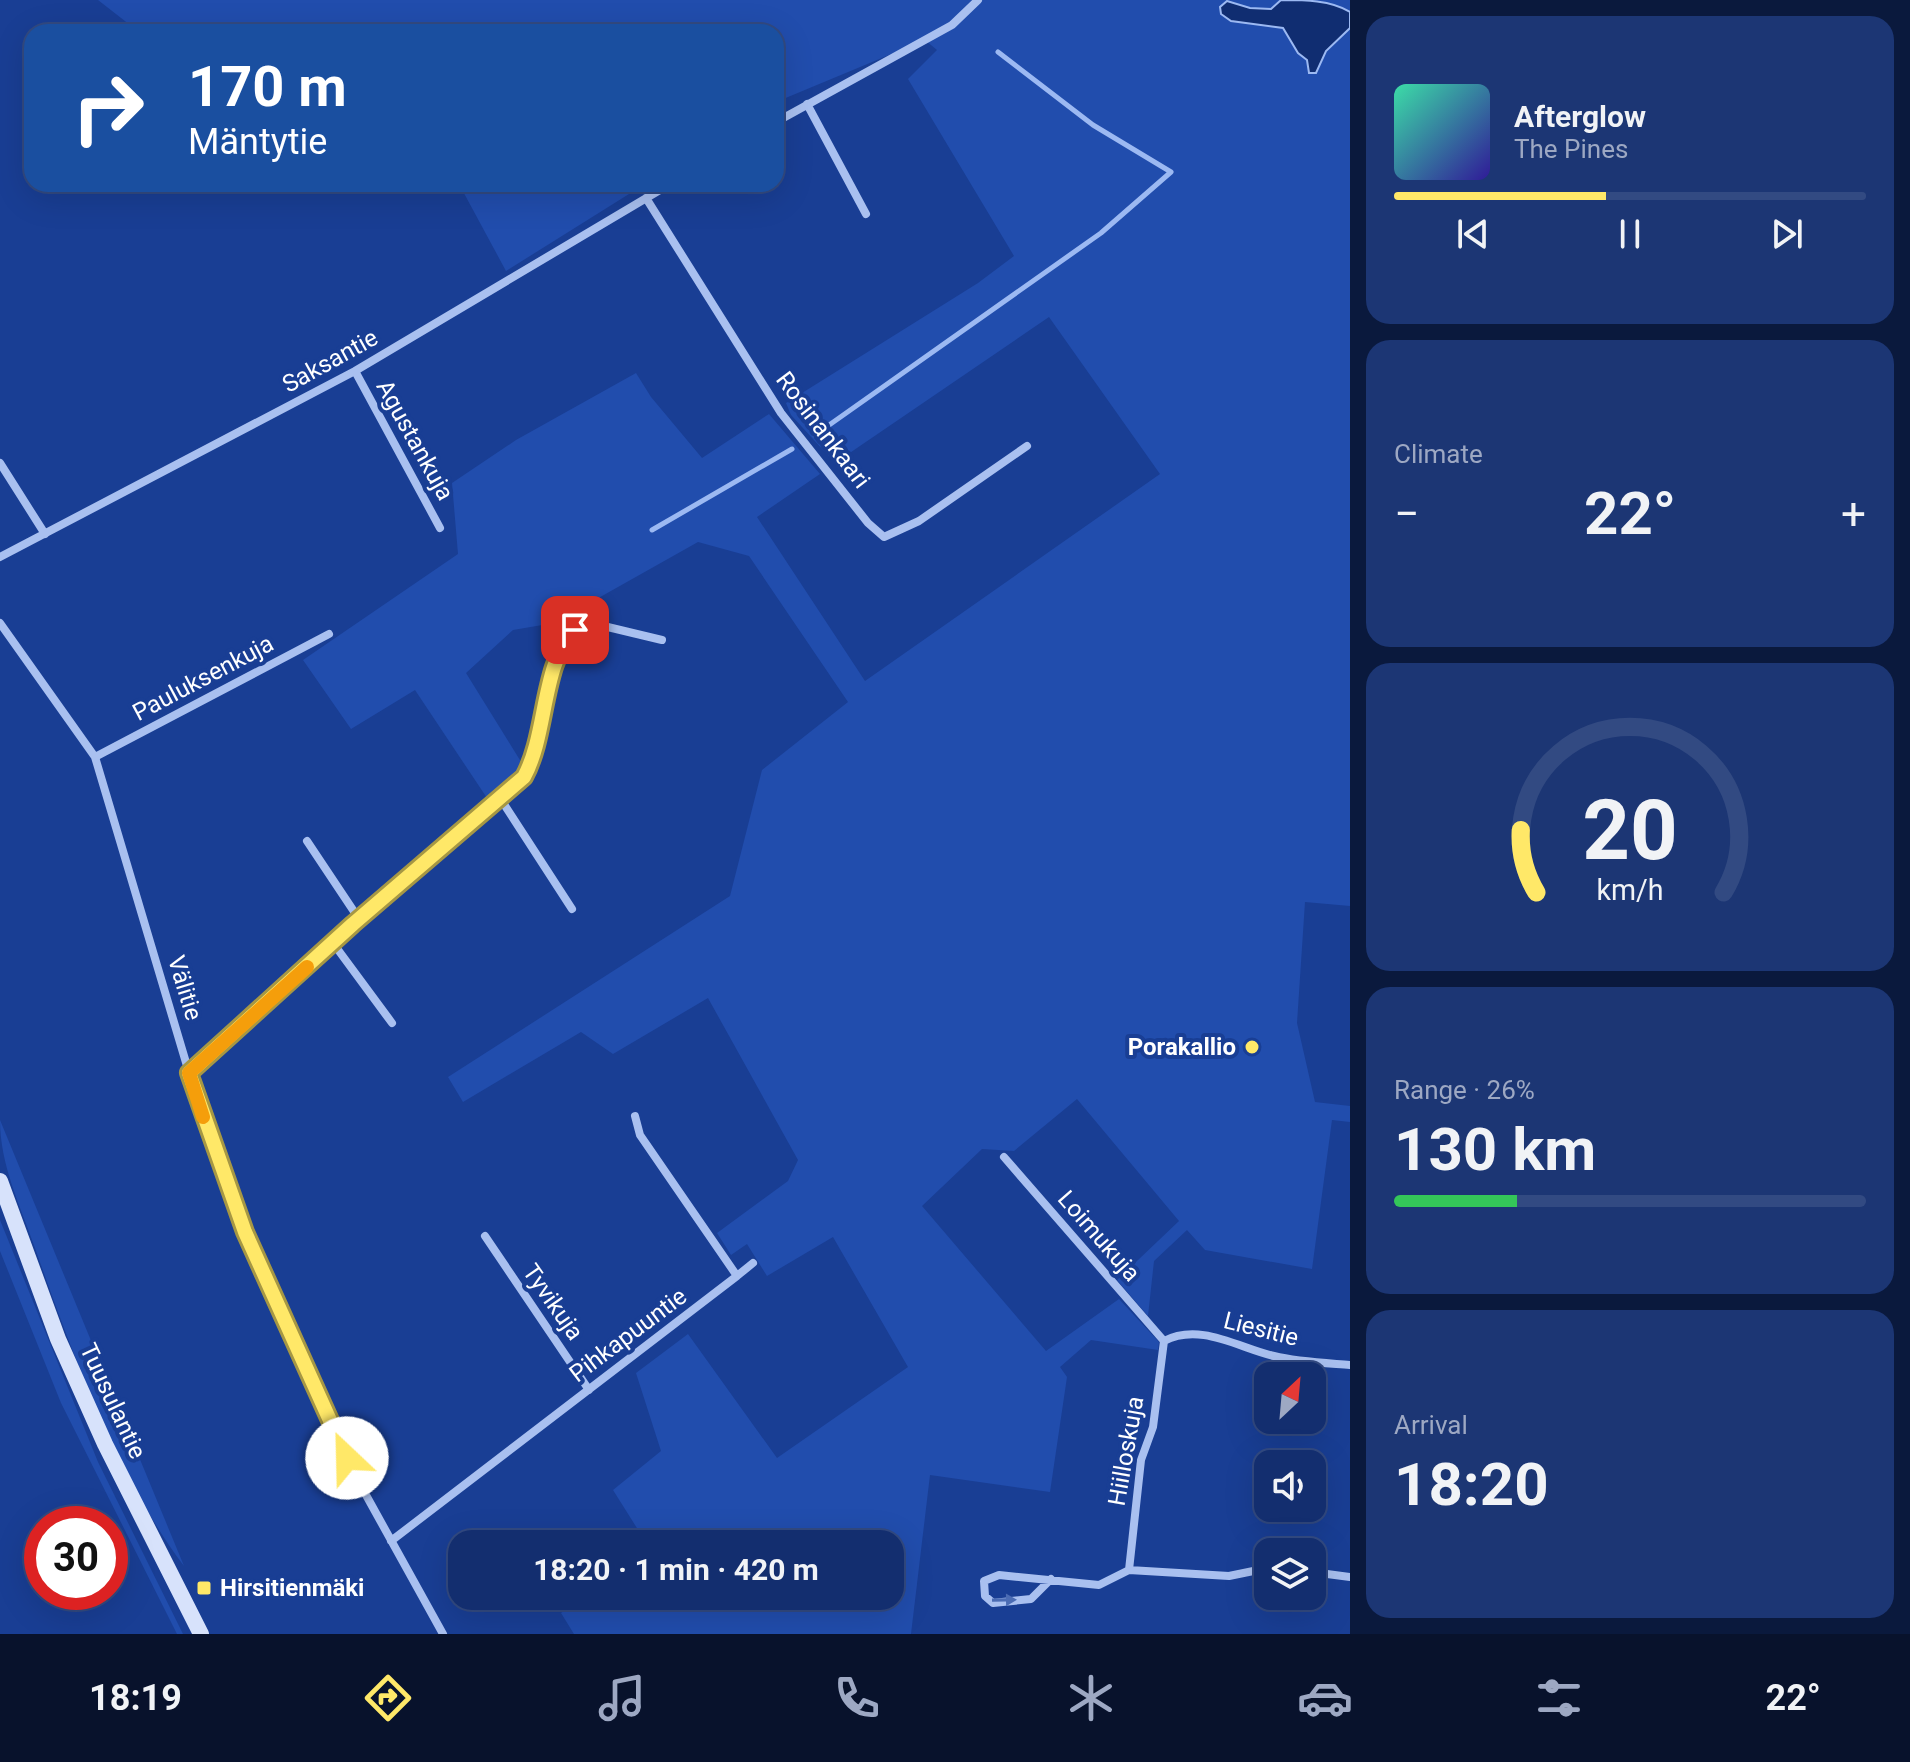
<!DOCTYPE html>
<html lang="en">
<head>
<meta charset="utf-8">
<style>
	:root { --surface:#132e6f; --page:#1c3674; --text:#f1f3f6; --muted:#9da8c3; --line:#324a82; --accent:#ffe868 }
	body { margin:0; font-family:Roboto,sans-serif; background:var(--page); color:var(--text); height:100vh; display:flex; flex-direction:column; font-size:30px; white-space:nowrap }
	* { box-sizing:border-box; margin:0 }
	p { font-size:26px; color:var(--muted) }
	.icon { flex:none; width:44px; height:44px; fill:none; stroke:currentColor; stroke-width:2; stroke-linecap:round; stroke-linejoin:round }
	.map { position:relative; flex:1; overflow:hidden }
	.details { display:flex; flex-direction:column; gap:16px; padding:16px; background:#0a193d; width:560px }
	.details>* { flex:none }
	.top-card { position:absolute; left:24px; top:24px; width:760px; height:168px; border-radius:24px; box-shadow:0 8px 32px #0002,0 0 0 2px var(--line); background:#1a4fa0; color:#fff; overflow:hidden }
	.needle { width:52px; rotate:26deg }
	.tools { position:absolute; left:1254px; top:1362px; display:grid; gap:16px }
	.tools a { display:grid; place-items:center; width:72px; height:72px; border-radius:16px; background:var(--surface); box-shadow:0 8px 32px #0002,0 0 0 2px var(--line); font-size:40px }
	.speed { position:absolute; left:24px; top:1506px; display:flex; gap:16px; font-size:40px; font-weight:700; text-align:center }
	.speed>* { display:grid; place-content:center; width:104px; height:104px; border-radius:50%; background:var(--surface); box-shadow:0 8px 32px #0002,0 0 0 2px var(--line); line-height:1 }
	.speed .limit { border:12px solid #d22; background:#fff; color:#111 }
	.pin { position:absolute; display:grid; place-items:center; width:68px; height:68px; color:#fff; margin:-34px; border-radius:16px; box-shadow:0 4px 12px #0006 }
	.me { position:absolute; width:88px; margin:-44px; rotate:336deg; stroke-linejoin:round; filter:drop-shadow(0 0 6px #0008) }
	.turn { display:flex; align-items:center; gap:28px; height:168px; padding:0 32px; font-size:36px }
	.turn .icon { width:104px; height:104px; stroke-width:2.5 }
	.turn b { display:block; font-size:56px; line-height:68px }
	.big { font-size:60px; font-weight:700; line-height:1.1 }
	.details .card { flex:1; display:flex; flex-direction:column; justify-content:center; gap:12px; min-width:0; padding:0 28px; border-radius:24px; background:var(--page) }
	.details .dial { align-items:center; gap:0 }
	.dial svg { height:208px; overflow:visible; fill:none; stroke:var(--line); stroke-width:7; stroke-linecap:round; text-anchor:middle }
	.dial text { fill:var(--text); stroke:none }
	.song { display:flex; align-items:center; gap:24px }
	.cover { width:96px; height:96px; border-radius:12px; background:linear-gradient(135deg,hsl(160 70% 55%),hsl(250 70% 35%)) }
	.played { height:8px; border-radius:4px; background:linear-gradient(90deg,var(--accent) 45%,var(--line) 45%) }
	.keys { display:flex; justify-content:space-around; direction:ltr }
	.heat { display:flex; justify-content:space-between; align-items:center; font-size:44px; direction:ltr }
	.charge { height:12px; border-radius:6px; background:linear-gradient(90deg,#34c759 26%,var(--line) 0) }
	.trip { position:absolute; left:448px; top:1530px; width:456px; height:80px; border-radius:24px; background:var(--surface); box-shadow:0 8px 32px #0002,0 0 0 2px var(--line); font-weight:700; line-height:80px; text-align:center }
	.tabs { display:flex; height:128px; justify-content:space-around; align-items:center; background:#08122c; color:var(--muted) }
	.tabs .icon { width:56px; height:56px }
	.tabs .active { color:var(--accent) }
	.tabs b { font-size:36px; color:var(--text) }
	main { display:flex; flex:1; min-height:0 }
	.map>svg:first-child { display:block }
	.green { fill:#214dad }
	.water { fill:#102d71; stroke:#9cb9f2; stroke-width:2 }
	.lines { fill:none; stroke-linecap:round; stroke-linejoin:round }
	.stream { stroke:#9cb9f2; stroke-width:5 }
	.street { stroke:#a9c0f0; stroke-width:8 }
	.secondary { stroke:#d7e2fb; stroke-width:16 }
	.oneway { fill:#4b6cb4 }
	.route-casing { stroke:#a69744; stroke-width:20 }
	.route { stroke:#ffe868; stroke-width:14 }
	.slow { stroke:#f59e0b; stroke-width:14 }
	.poi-dot { fill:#ffe868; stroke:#193e94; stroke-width:3 }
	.labels { text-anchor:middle; stroke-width:8; stroke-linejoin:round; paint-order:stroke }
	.street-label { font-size:24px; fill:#fff; stroke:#193e94 }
	.poi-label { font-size:24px; font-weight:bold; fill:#fff; stroke:#193e94; text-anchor:end }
</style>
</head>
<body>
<main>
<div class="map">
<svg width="1350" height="1634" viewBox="0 0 1350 1634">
	<rect width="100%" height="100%" fill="#193e94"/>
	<path class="green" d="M98,0H1350V906L1305,902L1297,1023L1315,1102L1350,1106V1122L1332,1120L1312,1269L1205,1250L1187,1230L1154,1261L1148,1316L1117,1280L1179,1221L1077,1099L1014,1151L982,1149L922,1206L1046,1351L1119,1299L1159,1342L1158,1350L1091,1340L1060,1367L1067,1377L1050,1492L930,1475L911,1634H574L561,1613L583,1596H890V1544H647L613,1490L661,1451L636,1373L688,1334L777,1458L908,1367L833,1237L767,1276L747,1244L731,1255L717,1233L788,1181L798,1160L708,998L613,1054L581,1032L463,1102L448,1077L730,896L762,770L848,702L749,556L698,542L554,623L513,630L466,673L523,765L487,798L415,690L351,729L303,660L458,554L452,483L516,440L636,373L651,397L702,458L769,414L820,474L757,517L865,681L1160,474L1049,317L835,463L791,415L786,403L978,283L1014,256L908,79L937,50L925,40L776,102V32H139Z
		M459,184H645L506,271Z
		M0,1120L184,1566C118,1479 71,1350 35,1248C20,1205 0,1165 0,1120Z
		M0,1220L98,1462L183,1634H177L61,1403L0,1251Z"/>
	<path class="water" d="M1281,0C1304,0 1331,0 1350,12V28L1326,51L1316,73H1309L1307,60L1298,53L1283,28L1231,21L1221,14L1220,7L1227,1L1250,8L1271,9Z"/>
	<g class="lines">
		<path class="stream" d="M815,435L1101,233L1171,172L1093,125L998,52
			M652,530L792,449"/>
		<path class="street" d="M807,104L866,214
			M776,122L952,25L978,0
			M646,198L781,413L868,523L884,537L919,521L1027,446
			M355,371L440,528
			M0,463L45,534
			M0,557L355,371L670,184
			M0,623L95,757L204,1123L245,1232L361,1486L443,1634
			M95,757L329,634
			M500,798L572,909
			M307,841L359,919
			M333,943L392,1023
			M189,1073L353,924L524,777L537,753L561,645L575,630L591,623L662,640
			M1004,1157L1164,1341
			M485,1236L589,1390
			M737,1276L753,1263
			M1164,1341C1200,1322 1239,1348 1274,1356C1298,1362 1325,1363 1350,1365
			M391,1541L737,1276L640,1135L635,1116
			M1129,1570L1141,1460L1153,1427L1164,1341
			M1129,1570L1229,1576L1268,1568
			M1312,1572L1350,1577
			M1051,1579L1031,1599L993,1603L985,1596L984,1581L999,1575L1099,1585L1129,1570"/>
		<path class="secondary" d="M0,1181L58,1339L105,1444L201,1634"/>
	</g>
	<defs><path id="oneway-solid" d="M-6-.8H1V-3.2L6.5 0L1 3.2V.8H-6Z" transform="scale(2)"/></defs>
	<use class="oneway" href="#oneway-solid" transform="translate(1004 1600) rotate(-1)"/>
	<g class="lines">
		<g class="route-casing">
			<path id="route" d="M347,1458L245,1232L189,1073L353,924L524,777C548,733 541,664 575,630"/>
		</g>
		<use href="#route" class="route"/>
		<path class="slow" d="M203,1117L189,1073L307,967"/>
	</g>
	<g class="poi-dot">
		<circle cx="1252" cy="1047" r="8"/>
		<rect x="196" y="1580" width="16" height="16" rx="4"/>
	</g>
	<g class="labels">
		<g class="street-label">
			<text transform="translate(330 361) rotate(-29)" y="8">Saksantie</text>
			<text transform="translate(823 430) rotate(53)" y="8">Rosinankaari</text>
			<text transform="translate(415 440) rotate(61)" y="8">Agustankuja</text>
			<text transform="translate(203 678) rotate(-28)" y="8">Pauluksenkuja</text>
			<text transform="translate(185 988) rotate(73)" y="8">Välitie</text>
			<text transform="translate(1099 1236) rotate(49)" y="8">Loimukuja</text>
			<text transform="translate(553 1302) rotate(55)" y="8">Tyvikuja</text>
			<text transform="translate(1261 1329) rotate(14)" y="8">Liesitie</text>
			<text transform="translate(628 1335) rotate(-37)" y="8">Pihkapuuntie</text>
			<text transform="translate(113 1401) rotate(65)" y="8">Tuusulantie</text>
			<text transform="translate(1126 1451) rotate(-80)" y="8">Hiilloskuja</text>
		</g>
		<g class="poi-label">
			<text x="1236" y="1055">Porakallio</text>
			<text x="220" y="1596" text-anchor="start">Hirsitienmäki</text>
		</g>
	</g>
</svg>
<div class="tools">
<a><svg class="needle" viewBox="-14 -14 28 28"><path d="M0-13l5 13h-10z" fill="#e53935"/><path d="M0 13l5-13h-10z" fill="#9da8c3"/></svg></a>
<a><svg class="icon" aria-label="sound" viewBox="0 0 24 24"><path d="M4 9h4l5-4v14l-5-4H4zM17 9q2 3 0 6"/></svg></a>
<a><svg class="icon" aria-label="layers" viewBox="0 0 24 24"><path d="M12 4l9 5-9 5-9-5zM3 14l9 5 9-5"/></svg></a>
</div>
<div class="speed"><div class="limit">30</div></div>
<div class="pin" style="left:575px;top:630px;background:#d93025"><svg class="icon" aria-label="arrive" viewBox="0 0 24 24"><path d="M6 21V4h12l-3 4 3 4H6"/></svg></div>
<svg class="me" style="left:347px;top:1458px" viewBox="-20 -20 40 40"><circle r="19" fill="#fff"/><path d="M0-13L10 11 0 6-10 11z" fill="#ffe868"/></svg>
<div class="trip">18:20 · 1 min · 420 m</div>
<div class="top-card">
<div class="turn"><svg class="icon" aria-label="right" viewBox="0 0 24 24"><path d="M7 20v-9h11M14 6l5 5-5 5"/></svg><div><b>170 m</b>Mäntytie</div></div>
</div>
</div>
<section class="details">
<div class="card">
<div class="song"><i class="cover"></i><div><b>Afterglow</b><p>The Pines</p></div></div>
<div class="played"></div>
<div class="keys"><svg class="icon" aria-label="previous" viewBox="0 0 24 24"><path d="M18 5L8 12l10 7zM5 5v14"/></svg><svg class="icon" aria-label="pause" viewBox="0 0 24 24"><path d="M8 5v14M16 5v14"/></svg><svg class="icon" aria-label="next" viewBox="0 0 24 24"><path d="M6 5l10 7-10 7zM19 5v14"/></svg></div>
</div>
<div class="card"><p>Climate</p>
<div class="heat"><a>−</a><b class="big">22°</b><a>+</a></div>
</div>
<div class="card dial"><svg viewBox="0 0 100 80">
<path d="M14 69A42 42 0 1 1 86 69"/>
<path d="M14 69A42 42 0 0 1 8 45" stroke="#ffe868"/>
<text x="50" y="56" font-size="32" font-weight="700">20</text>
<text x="50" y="72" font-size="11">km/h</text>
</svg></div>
<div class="card"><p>Range · 26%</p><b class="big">130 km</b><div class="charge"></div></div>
<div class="card"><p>Arrival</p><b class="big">18:20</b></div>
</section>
</main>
<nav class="tabs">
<b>18:19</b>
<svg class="icon active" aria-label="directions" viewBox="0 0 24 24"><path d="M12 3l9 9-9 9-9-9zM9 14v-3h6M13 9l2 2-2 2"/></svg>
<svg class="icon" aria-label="music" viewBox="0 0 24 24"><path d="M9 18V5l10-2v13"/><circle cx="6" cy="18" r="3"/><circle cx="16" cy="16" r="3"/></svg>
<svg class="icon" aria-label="phone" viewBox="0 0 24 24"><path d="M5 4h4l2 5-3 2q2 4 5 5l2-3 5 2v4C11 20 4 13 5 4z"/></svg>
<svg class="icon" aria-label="climate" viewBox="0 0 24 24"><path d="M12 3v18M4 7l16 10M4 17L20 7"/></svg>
<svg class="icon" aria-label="car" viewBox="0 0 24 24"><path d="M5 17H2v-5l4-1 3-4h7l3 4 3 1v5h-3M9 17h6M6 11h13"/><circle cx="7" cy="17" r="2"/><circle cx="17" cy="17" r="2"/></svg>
<svg class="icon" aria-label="filters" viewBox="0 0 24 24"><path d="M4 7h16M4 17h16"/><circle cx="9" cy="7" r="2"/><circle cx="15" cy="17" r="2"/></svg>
<b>22°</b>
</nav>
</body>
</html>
